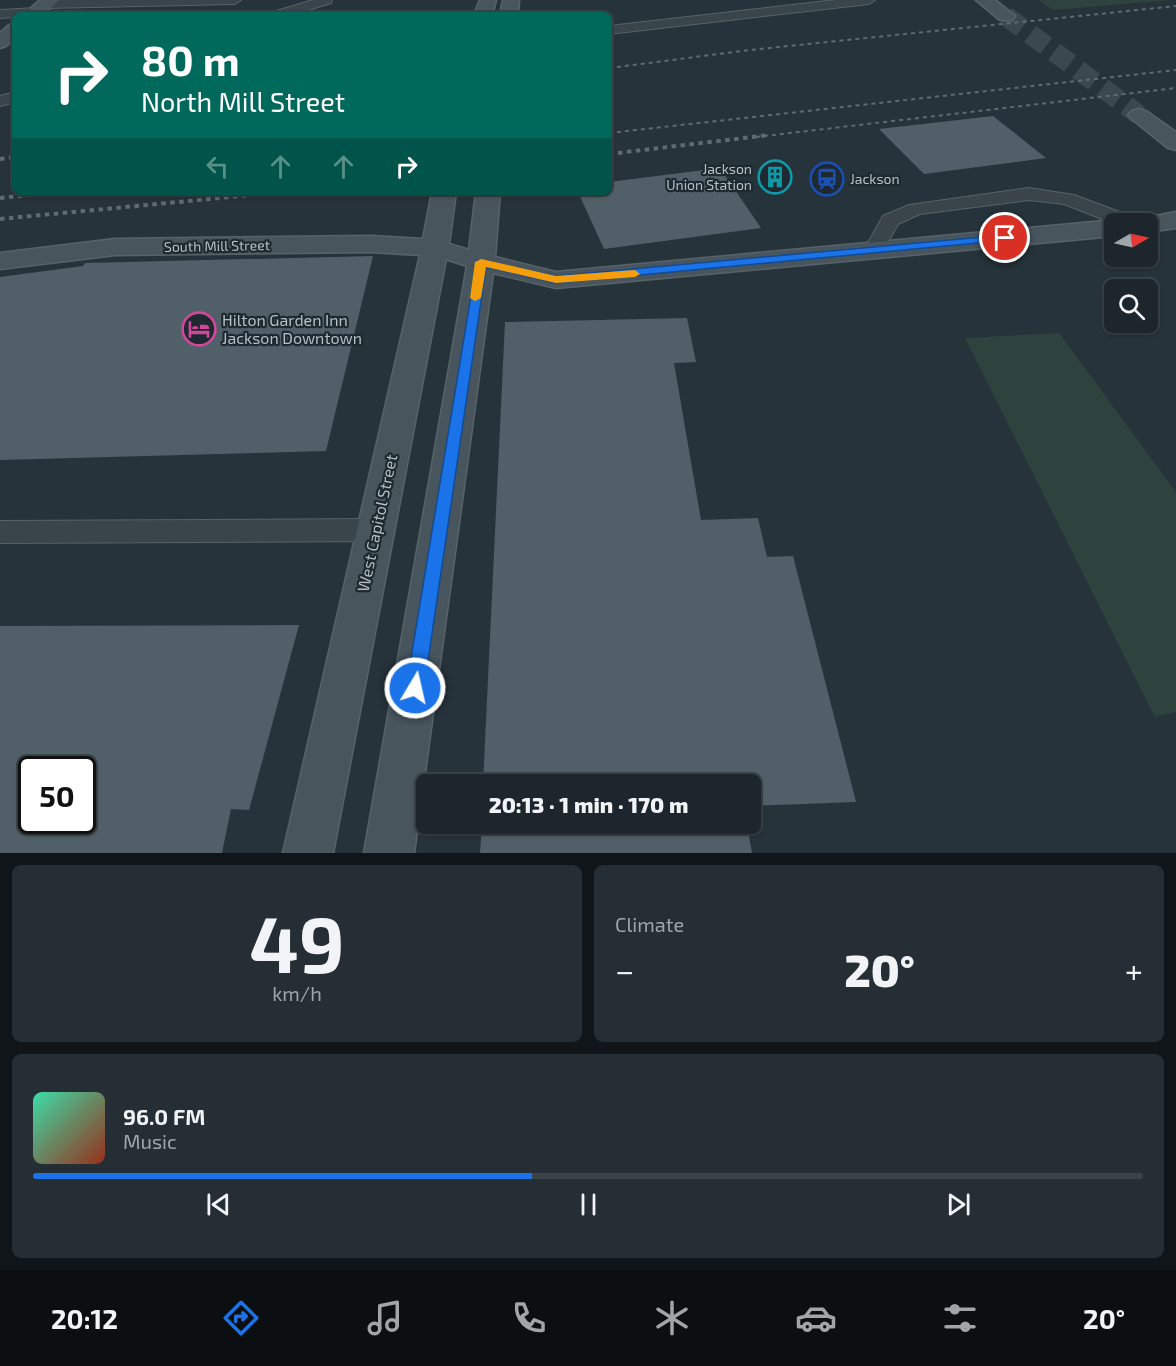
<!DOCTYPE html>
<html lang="en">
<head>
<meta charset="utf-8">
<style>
	:root { --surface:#1c262c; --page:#252e34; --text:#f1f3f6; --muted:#a0a5a9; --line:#3a4348; --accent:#1a73e8 }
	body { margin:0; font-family:"Exo 2",sans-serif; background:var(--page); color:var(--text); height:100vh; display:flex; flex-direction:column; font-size:22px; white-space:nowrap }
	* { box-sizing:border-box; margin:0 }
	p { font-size:20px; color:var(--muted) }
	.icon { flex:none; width:33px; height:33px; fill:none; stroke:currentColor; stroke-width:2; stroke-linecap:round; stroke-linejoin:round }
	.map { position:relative; height:853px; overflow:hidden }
	.side { display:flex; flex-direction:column; gap:12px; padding:12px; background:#0f1518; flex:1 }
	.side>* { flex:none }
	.banner { position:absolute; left:12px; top:12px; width:600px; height:183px; border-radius:9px; box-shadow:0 2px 4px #0004,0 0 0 2px var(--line); background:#00695c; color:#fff; overflow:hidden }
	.needle { width:39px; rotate:81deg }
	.fabs { position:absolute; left:1104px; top:213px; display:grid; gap:12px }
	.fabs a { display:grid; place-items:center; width:54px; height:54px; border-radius:9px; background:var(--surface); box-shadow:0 2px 4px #0004,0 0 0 2px var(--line); font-size:30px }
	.speed { position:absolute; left:18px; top:756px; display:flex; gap:12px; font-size:30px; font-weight:700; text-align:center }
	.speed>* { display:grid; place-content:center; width:78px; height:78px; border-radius:50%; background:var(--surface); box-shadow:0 2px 4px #0004,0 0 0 2px var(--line); line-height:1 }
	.speed .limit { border:3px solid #111; border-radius:9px; background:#fff; color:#111 }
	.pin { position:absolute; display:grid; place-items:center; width:51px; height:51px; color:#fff; margin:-26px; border:3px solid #fff; border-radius:50%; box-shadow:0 2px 6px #0007 }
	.me { position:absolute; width:66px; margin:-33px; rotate:9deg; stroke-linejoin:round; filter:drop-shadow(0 0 4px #0008) }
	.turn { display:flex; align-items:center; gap:21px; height:126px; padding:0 30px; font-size:27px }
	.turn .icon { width:78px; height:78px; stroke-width:2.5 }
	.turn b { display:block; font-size:42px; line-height:51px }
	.lanes { display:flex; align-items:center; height:57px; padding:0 30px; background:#0003; justify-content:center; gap:30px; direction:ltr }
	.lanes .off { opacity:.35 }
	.big { font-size:45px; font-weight:800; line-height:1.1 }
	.side .tile { flex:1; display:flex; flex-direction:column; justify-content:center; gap:9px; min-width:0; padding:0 21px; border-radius:9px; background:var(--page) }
	.side .dial { align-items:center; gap:0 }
	.dial b { font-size:78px; line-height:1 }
	.song { display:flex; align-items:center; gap:18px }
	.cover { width:72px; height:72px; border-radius:9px; background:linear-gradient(135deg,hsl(160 70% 55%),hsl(10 70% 35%)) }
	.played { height:6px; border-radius:3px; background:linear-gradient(90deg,var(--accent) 45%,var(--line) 45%) }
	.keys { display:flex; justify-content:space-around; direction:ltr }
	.heat { display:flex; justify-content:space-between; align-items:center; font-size:33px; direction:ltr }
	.side .tiles { flex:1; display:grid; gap:12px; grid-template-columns:1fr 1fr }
	.tile:last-child { grid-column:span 2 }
	.trip { position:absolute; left:416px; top:774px; width:345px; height:60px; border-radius:9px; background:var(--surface); box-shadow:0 2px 4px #0004,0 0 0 2px var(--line); font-weight:800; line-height:60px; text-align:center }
	.tabs { display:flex; height:96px; justify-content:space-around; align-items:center; background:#0b0f12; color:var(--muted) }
	.tabs .icon { width:42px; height:42px }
	.tabs .current { color:var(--accent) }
	.tabs b { font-size:27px; color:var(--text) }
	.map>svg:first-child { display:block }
	.green { fill:#2e433e }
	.building { fill:#516068; fill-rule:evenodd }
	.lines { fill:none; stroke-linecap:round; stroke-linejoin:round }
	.secondary-tunnel { stroke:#3b484f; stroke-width:20; stroke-dasharray:20 10; stroke-linecap:butt }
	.lane-casing { stroke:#576269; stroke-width:2 }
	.secondary-casing { stroke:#576269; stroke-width:3 }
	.lane { fill:#39444b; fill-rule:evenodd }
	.secondary { fill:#48555d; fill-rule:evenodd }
	.rail-far1 { stroke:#5e6b73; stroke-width:2; stroke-dasharray:4 4; stroke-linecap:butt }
	.rail { stroke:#5e6b73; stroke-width:4; stroke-dasharray:4.5 4.5; stroke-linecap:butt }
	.route { fill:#1a73e8; stroke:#114b97; stroke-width:1.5 }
	.slow { fill:#f59e0b }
	.labels { text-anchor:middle; stroke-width:4.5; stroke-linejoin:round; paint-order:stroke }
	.far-poi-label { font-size:14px; fill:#b5bfc6; stroke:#1e2930; text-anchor:end }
	.far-street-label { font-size:14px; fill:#b5bfc6; stroke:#1e2930 }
	.poi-label { font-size:16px; fill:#b5bfc6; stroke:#1e2930; text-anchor:start }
	.street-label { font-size:16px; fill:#b5bfc6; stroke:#1e2930 }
</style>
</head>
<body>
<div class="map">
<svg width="1176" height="853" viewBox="0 0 1176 853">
	<rect width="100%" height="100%" fill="#26333a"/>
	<path class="green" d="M1039,0H1170L1053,10Z
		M1059,333L1176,492V712L1155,717L965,338Z"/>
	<path class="building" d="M993,116L1046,158L924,174L879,129Z
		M720,168L761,228L604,249L578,192H609V182Z
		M373,256L326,451L0,460V277L83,266L85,263Z
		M687,318L696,362L674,363L701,520L758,518L767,557L793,556L856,802L750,806V784H483L505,322Z
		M299,625L249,810L231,809L222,853H0V626ZM32,770H82V820H32Z
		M482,824H747L752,853H480Z"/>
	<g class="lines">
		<path class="secondary-tunnel" d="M1006,16L1139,115"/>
		<g class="lane-casing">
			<path id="lane" d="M50,0H241L235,4L46,8L39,4L41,1Z
				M313,0H332L331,3L292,15H271L273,12Z
				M835,0H875L869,4L609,34V26Z
				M36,8L41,9L43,12L41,15H15V17L0,18V10Z
				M15,92V102L0,106V96Z
				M1029,188L1074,195L1141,220L1143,224H1115L1064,204L1029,200L920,214L898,224L881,254H867L864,250L883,216L909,205Z
				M375,519L385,522L389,530L385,538L375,541L0,543V521Z"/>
		</g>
		<g class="secondary-casing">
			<path id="secondary" d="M40,0H59L43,15H23Z
				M480,0H496L492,15H474Z
				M503,0H519L518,15H500Z
				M976,0H995L1015,16L1012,20H1000Z
				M15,24V38L6,46L0,48V33L9,25Z
				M1139,109L1146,111L1176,132V150L1168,148L1132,119L1128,115L1132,111Z
				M432,192H456L449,244L469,250L476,192H500L495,257L556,272L1114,220L1124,224H1114V236L556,288L493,273L414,853H364L467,266L446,259L333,853H283L420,255L371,252L115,255L0,269V253L115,239L371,236L423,239Z
				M1176,212V228L1148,232V224H1136L1139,219Z"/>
		</g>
		<use href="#lane" class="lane"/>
		<use href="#secondary" class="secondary"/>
		<path class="rail-far1" d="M609,68L750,50L1176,6
			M609,133L1176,70
			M756,137L1176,88"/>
		<path class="rail" d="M609,154L769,135
			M0,159L15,157
			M0,198L59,192
			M0,219L283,192"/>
	</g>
	<path class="route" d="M1005,235L1009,236V240L556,283L486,267L424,688L421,693L415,696L409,693L406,688L477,260L556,276Z"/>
	<path class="slow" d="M481,259L556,276L635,270L640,274L635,277L556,283L486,267L481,298L475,301L470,298L475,262Z"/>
	<defs>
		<g id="building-ring" transform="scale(1.725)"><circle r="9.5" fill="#1e2930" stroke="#0f9aa8" stroke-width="1.5"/><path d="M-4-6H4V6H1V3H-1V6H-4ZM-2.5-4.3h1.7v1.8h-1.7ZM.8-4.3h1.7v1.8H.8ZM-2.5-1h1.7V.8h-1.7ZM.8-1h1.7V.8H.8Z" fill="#0f9aa8"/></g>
		<g id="station-ring" transform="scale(1.725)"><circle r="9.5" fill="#1e2930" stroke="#1a4fb4" stroke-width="1.5"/><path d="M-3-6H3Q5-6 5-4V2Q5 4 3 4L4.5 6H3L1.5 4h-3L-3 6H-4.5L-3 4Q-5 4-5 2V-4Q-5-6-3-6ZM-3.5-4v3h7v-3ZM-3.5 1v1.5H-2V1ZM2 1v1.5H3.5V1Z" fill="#1a4fb4"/></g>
		<g id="hotel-ring" transform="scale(1.725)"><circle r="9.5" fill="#1e2930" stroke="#d1479c" stroke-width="1.5"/><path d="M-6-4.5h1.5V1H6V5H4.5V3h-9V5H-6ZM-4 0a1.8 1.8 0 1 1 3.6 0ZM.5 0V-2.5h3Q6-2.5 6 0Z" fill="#d1479c"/></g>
	</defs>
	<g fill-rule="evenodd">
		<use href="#building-ring" x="775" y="177"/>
		<use href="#station-ring" x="827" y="179"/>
		<use href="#hotel-ring" x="199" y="329"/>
	</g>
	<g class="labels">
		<g class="far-poi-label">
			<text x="752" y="174">Jackson<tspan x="752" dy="16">Union Station</tspan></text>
			<text x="850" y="184" text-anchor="start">Jackson</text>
		</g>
		<g class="far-street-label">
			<text transform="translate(217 246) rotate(-1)" y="5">South Mill Street</text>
		</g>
		<g class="poi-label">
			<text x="222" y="326">Hilton Garden Inn<tspan x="222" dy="18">Jackson Downtown</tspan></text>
		</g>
		<g class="street-label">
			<text transform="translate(377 523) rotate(-78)" y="6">West Capitol Street</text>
		</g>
	</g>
</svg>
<div class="fabs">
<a><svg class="needle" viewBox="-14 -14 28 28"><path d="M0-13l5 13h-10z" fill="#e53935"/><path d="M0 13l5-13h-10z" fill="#a0a5a9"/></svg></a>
<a><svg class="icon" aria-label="search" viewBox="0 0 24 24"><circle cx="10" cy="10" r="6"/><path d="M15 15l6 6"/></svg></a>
</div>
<div class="speed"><div class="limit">50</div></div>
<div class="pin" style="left:1005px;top:238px;background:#d93025"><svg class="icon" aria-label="arrive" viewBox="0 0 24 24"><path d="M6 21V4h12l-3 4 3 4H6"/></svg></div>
<svg class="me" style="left:415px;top:688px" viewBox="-20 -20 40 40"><circle r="17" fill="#1a73e8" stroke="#fff" stroke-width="3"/><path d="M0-11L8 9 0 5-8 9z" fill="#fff"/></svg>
<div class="trip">20:13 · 1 min · 170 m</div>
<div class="banner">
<div class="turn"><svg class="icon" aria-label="right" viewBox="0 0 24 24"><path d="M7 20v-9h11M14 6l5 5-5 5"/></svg><div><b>80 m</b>North Mill Street</div></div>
<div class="lanes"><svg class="icon off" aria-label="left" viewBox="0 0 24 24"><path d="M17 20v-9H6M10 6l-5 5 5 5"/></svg><svg class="icon off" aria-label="ahead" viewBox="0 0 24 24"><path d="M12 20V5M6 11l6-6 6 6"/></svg><svg class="icon off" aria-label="ahead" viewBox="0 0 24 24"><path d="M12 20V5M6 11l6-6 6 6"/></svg><svg class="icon" aria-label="right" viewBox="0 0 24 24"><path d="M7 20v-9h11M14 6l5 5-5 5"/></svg></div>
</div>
</div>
<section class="side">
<div class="tiles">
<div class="tile dial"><b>49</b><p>km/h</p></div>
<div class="tile"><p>Climate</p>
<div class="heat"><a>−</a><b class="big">20°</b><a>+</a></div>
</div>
<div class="tile">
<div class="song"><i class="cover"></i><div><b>96.0 FM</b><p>Music</p></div></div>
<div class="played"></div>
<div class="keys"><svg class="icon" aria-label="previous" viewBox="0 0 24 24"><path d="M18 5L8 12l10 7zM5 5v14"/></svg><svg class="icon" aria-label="pause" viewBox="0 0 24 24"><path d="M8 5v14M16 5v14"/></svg><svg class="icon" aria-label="next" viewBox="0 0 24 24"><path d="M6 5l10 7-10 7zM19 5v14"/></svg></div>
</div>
</div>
</section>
<nav class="tabs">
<b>20:12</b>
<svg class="icon current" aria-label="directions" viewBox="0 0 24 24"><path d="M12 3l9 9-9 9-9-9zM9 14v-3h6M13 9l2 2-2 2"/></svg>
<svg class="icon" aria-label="music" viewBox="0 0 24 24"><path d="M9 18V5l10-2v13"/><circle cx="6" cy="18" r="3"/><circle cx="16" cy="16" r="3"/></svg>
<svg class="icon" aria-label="phone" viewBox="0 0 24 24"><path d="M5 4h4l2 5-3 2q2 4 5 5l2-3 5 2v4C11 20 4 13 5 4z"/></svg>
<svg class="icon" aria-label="climate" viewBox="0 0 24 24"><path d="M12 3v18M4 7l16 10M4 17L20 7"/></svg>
<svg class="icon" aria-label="car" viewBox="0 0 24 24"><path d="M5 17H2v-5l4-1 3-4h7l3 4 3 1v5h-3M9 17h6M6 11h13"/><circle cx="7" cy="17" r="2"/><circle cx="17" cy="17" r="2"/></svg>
<svg class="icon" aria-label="filters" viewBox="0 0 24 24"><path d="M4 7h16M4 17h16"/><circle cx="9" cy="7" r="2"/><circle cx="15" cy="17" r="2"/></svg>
<b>20°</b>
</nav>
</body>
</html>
